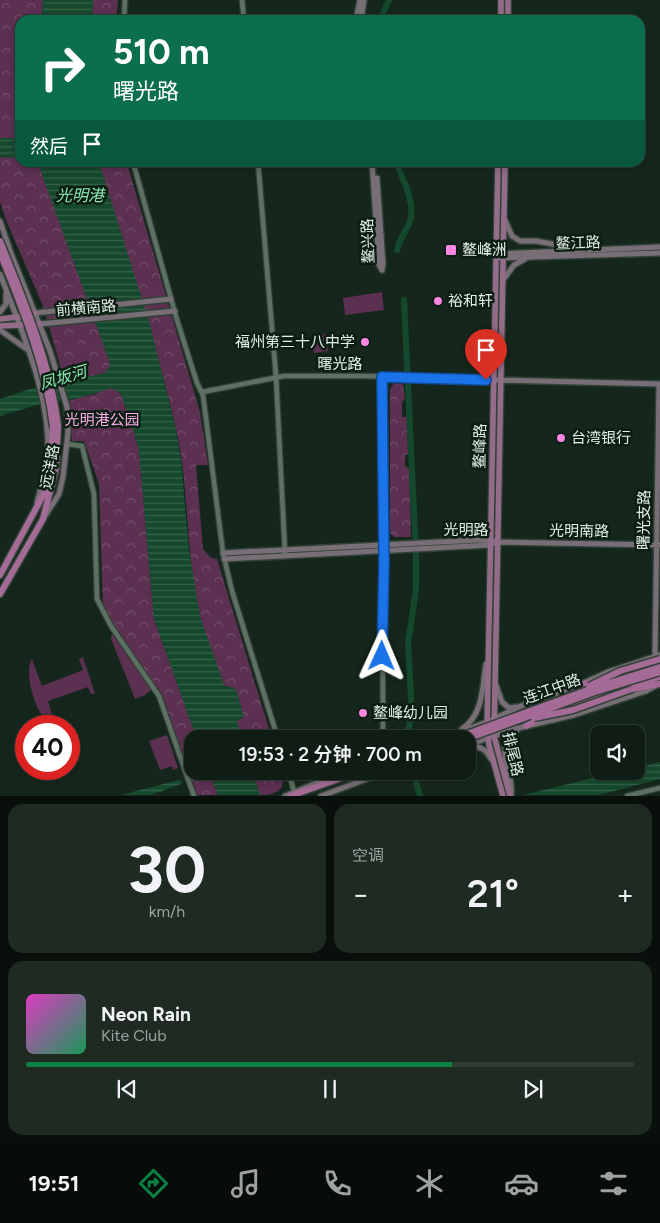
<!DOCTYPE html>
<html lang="zh">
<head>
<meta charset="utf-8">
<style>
	:root { --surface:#101d15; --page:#1e2a22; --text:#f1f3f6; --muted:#9ca2a0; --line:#303b34; --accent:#0b8043 }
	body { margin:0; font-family:Figtree,"Noto Sans SC",sans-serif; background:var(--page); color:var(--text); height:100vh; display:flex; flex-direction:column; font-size:19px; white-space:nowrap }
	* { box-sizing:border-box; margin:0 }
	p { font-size:16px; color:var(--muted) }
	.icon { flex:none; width:28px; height:28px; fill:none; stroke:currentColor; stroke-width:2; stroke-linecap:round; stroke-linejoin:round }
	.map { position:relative; height:796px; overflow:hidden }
	.drawer { display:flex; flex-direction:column; gap:8px; padding:8px; background:#09100c; flex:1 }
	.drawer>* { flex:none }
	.hud { position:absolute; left:15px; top:15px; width:630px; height:152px; border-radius:15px; box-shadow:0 2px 8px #0003,0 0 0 1px var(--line); background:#0b6e4f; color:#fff; overflow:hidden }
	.controls { position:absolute; left:590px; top:725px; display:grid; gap:10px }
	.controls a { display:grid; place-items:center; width:55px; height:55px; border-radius:10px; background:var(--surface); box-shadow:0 2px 8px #0003,0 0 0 1px var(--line); font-size:25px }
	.speed { position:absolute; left:15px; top:715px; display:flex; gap:10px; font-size:25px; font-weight:700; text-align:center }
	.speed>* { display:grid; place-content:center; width:65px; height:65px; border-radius:50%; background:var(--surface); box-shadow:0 2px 8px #0003,0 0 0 1px var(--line); line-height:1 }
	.speed .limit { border:8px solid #d22; background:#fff; color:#111 }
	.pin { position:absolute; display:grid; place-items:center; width:42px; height:42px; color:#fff; margin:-51px -21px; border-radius:50% 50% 50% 0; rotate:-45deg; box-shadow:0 0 5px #0007 }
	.pin .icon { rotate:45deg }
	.me { position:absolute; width:55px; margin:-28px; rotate:1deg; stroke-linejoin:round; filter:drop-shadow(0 0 4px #0008) }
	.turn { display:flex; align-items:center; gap:18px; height:105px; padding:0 15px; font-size:22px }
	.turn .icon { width:65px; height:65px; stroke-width:2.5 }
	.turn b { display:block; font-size:35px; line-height:42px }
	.then { display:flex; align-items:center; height:48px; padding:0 15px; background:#0003; gap:10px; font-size:19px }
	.big { font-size:38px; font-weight:600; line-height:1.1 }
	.drawer .tile { flex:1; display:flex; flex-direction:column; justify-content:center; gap:8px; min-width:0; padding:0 18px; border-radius:15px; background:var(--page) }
	.drawer .dial { align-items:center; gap:0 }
	.dial b { font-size:65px; line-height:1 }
	.song { display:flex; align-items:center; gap:15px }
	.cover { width:60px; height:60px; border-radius:8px; background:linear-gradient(135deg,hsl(310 70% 55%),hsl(150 70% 35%)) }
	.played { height:5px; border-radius:2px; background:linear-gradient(90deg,var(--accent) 70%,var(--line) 70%) }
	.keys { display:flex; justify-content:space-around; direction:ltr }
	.heat { display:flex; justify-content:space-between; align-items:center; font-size:28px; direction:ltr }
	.drawer .tiles { flex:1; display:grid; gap:8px; grid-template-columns:1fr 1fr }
	.tile:last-child { grid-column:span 2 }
	.trip { position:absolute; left:184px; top:730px; width:292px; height:50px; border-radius:15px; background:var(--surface); box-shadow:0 2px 8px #0003,0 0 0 1px var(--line); font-weight:600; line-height:50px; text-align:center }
	.dock { display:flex; height:80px; justify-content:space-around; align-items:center; background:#060c08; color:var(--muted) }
	.dock .icon { width:35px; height:35px }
	.dock .on { color:var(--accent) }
	.dock b { font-size:22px; color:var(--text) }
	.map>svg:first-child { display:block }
	.grass { fill:#5c3051 }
	.park { fill:url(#park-crowns) }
	.water { fill:url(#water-rules) }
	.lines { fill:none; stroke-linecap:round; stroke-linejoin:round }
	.river { stroke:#15492d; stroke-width:6 }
	.tertiary-casing { stroke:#324137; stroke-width:7 }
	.secondary-casing { stroke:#324137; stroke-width:8 }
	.primary-casing { stroke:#324137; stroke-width:8 }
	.trunk-casing { stroke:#324137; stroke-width:9 }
	.tertiary { stroke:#5c7063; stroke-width:4.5 }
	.secondary { stroke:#776e76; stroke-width:5 }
	.primary { stroke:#926c89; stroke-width:5.5 }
	.trunk { stroke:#a46b96; stroke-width:6 }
	.trunk-bridge-casing { stroke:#324137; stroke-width:9; stroke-linecap:butt }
	.trunk-bridge { stroke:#a46b96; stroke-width:6 }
	.route-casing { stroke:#114b97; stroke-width:12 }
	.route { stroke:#1a73e8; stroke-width:9 }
	.poi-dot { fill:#fd86e1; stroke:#0c1e13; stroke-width:2 }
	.labels { text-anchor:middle; stroke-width:5; stroke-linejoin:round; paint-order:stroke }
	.street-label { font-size:15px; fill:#e1ede5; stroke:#0c1e13 }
	.poi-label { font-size:15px; fill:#e1ede5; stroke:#0c1e13; text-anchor:start }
	.park-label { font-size:15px; fill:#fdabe7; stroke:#0c1e13 }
	.water-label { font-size:16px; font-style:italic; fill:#8beab0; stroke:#0c1e13 }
</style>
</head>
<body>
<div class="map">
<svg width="660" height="796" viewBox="0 0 660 796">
	<defs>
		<pattern id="park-crowns" width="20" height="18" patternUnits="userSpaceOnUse" patternTransform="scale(1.25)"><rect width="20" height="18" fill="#5c3051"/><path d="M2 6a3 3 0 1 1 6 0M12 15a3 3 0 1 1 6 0" fill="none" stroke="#734e6a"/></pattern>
		<pattern id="water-rules" width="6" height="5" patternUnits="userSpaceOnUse" patternTransform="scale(1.25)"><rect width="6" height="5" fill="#15492d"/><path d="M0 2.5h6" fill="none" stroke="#37644b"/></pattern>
	</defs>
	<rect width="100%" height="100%" fill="#15271c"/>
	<path class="grass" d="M382,292L384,310L345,315L343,298Z
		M327,334L328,351L314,353L312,335Z
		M112,634L128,654L152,689L145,695L135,699L111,639Z
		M83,657L95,694H91L88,687L48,701L55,725C51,722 45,719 42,715C34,705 24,671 32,659L42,686L83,670L79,659Z
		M167,735L178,768L173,770L172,766L160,770L149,741Z"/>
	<path class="park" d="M0,0H43L42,20H20V162L39,163L110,363L109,369L105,373L65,383L43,306L6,220L0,202Z
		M93,0H118L116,20H92Z
		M99,163H127L200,412L208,465H196L203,549L211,558L217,559L272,739H242C229,698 211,657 200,617C185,555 190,489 176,429C155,338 126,251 99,163Z
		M394,383L403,384L405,399L402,402V417H407L408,454L405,455V466L409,468L411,537H394L390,533V389Z
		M112,388L121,394L139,449L154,619L197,739H192V771H209L218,795H196L160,694L110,622L103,605L99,484L84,441H72L67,401L95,394L104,389Z
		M252,771H281C287,789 278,795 260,795Z"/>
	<path class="water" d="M43,0H93L92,20H42Z
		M0,138H20V158L0,157Z
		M34,163H99L149,321L176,430L181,460L189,550L200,616L224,685L236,689L244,717L237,721L242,739H197L154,619L139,449L121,394L112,388L79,398L37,405L0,416V399L30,389L105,373L109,367L110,363L39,166Z
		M660,762V779L599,795H523L622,771H636V768Z
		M199,771H252L260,795H218L211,777L194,781L191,774Z
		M179,780L182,781L181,784L151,795H121Z"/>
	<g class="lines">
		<path class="river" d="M380,20L389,0
			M396,162C402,178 414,199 411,217C409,229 399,238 397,250
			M404,300L416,556V589L408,644L412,714L406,739
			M413,771L420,796"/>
		<g class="tertiary-casing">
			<path id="tertiary" d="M242,0L244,20
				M124,20L125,0
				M133,162L177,320L197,383L203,395L223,553L232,591L278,739
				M258,162L276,376L285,553
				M382,377L383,739
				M202,392L284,376H367L493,380
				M67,444L82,446L94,494L97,599L111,626L159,696L194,796
				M288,771L294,791
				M627,796L660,788"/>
		</g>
		<g class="secondary-casing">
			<path id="secondary" d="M356,20L360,0
				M361,20L364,0
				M372,162L379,265L382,270
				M377,178L383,264L382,270
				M505,220L512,236L520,241H536L574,248
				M0,221L12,256L50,351L67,407L68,432L63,477L59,494L45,516
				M497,254L660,247
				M499,258L660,253
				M0,274C21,329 49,391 48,451C47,468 41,486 37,503
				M503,280L514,265L525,259
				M0,312L6,304V294
				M35,313L171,299
				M40,324L175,311
				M0,330L28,350
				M493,380L660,384
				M223,553L479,540L494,541
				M224,559L490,545L497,542L660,545
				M655,656L659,384
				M496,685L502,702L509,708L516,707
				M462,729C484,714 482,687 486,664
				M440,739L487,722L521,706L579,685L608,672L660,655
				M468,745L514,729L574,715L646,691L655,686
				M470,747C480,745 487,751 491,759
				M285,796L346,771
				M321,796L388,771
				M511,796C515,770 491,749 517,730"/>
		</g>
		<g class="primary-casing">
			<path id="primary" d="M501,20V0
				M508,20V0
				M498,162L487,730L489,745L503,796
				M505,162L494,736L510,796
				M0,319L18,317L35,313
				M0,326L40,324"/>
		</g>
		<g class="trunk-casing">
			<path id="trunk" d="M0,575L46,490L51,467L53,427
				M0,594L43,519L56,468L58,426
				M579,685L594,682
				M632,689L659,684
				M559,711L631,685L660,677
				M526,726L541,718
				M355,778L374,771
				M290,796L361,771"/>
		</g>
		<use href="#tertiary" class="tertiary"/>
		<use href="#secondary" class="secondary"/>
		<use href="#primary" class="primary"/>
		<use href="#trunk" class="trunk"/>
		<g class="trunk-bridge-casing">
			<path id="trunk-bridge" d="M0,241C24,300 50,362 58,426
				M0,253C23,309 46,367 53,427
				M589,686L620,671L660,659
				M534,718L573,710L632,689
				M453,739L593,688L660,667
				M467,739L595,692L660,672"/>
		</g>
		<use href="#trunk-bridge" class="trunk-bridge"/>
	</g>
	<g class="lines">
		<g class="route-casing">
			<path id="route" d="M382,656L384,563L382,377L486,380"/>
		</g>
		<use href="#route" class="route"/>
	</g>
	<g class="poi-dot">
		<rect x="445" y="244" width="12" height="12" rx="2.5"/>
		<circle cx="438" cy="301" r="5"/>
		<circle cx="365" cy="342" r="5"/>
		<circle cx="561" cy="438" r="5"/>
		<circle cx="363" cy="713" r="5"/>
	</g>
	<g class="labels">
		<g class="street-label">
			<text transform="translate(368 241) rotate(-92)" y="5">鳌兴路</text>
			<text transform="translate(578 243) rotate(-2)" y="5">鳌江路</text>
			<text transform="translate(86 308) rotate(-5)" y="5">前横南路</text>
			<text x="340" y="369">曙光路</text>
			<text transform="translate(480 446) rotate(-89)" y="5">鳌峰路</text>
			<text transform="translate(50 467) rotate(-79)" y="5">远洋路</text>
			<text transform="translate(644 520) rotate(-89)" y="5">曙光支路</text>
			<text x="466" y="535">光明路</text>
			<text transform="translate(579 531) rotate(1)" y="5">光明南路</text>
			<text transform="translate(552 689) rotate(-20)" y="5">连江中路</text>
			<text transform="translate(513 754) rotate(77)" y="5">排尾路</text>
		</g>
		<g class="poi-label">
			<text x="462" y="255">鳌峰洲</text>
			<text x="448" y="306">裕和轩</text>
			<text x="355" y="347" text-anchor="end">福州第三十八中学</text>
			<text x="571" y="443">台湾银行</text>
			<text x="373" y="718">鳌峰幼儿园</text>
		</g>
		<g class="park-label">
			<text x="102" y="425">光明港公园</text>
		</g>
		<g class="water-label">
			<text x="80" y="201">光明港</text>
			<text transform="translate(63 377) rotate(-16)" y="6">凤坂河</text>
		</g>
	</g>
</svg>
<div class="controls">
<a><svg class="icon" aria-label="sound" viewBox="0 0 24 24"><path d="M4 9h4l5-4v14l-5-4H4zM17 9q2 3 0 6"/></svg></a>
</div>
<div class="speed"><div class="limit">40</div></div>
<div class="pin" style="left:486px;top:380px;background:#d93025"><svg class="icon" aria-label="arrive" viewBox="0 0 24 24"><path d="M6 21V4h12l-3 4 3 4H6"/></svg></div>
<svg class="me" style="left:382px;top:656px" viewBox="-20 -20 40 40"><path d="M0-17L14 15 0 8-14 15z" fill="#1a73e8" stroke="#fff" stroke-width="4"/></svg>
<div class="trip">19:53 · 2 分钟 · 700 m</div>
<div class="hud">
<div class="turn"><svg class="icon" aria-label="right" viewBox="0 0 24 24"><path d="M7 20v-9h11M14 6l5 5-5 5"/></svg><div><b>510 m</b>曙光路</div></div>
<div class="then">然后<svg class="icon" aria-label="arrive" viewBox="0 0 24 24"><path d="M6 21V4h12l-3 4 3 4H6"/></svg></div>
</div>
</div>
<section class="drawer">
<div class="tiles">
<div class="tile dial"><b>30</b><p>km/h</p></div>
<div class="tile"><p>空调</p>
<div class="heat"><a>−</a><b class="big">21°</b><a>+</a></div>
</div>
<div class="tile">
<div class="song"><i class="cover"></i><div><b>Neon Rain</b><p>Kite Club</p></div></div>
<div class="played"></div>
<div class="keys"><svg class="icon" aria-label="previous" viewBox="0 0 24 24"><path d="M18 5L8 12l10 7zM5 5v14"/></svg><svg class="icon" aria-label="pause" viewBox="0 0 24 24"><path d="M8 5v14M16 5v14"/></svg><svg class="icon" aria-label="next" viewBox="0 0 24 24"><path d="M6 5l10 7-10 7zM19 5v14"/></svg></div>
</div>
</div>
</section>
<nav class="dock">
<b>19:51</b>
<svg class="icon on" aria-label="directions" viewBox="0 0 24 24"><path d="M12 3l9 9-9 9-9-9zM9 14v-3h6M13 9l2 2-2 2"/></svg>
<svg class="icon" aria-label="music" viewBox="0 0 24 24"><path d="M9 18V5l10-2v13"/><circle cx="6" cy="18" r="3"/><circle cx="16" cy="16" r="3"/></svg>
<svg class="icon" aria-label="phone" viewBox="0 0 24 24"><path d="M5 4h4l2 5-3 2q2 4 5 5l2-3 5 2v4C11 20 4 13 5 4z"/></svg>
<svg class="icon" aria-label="climate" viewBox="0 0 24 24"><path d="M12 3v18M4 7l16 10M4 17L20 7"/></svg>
<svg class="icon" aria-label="car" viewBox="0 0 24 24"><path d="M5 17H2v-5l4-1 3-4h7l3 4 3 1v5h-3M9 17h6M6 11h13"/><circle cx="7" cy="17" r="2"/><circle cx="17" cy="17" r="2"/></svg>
<svg class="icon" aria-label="filters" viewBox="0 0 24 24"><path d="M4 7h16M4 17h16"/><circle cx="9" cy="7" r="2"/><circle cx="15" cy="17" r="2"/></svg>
</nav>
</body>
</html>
